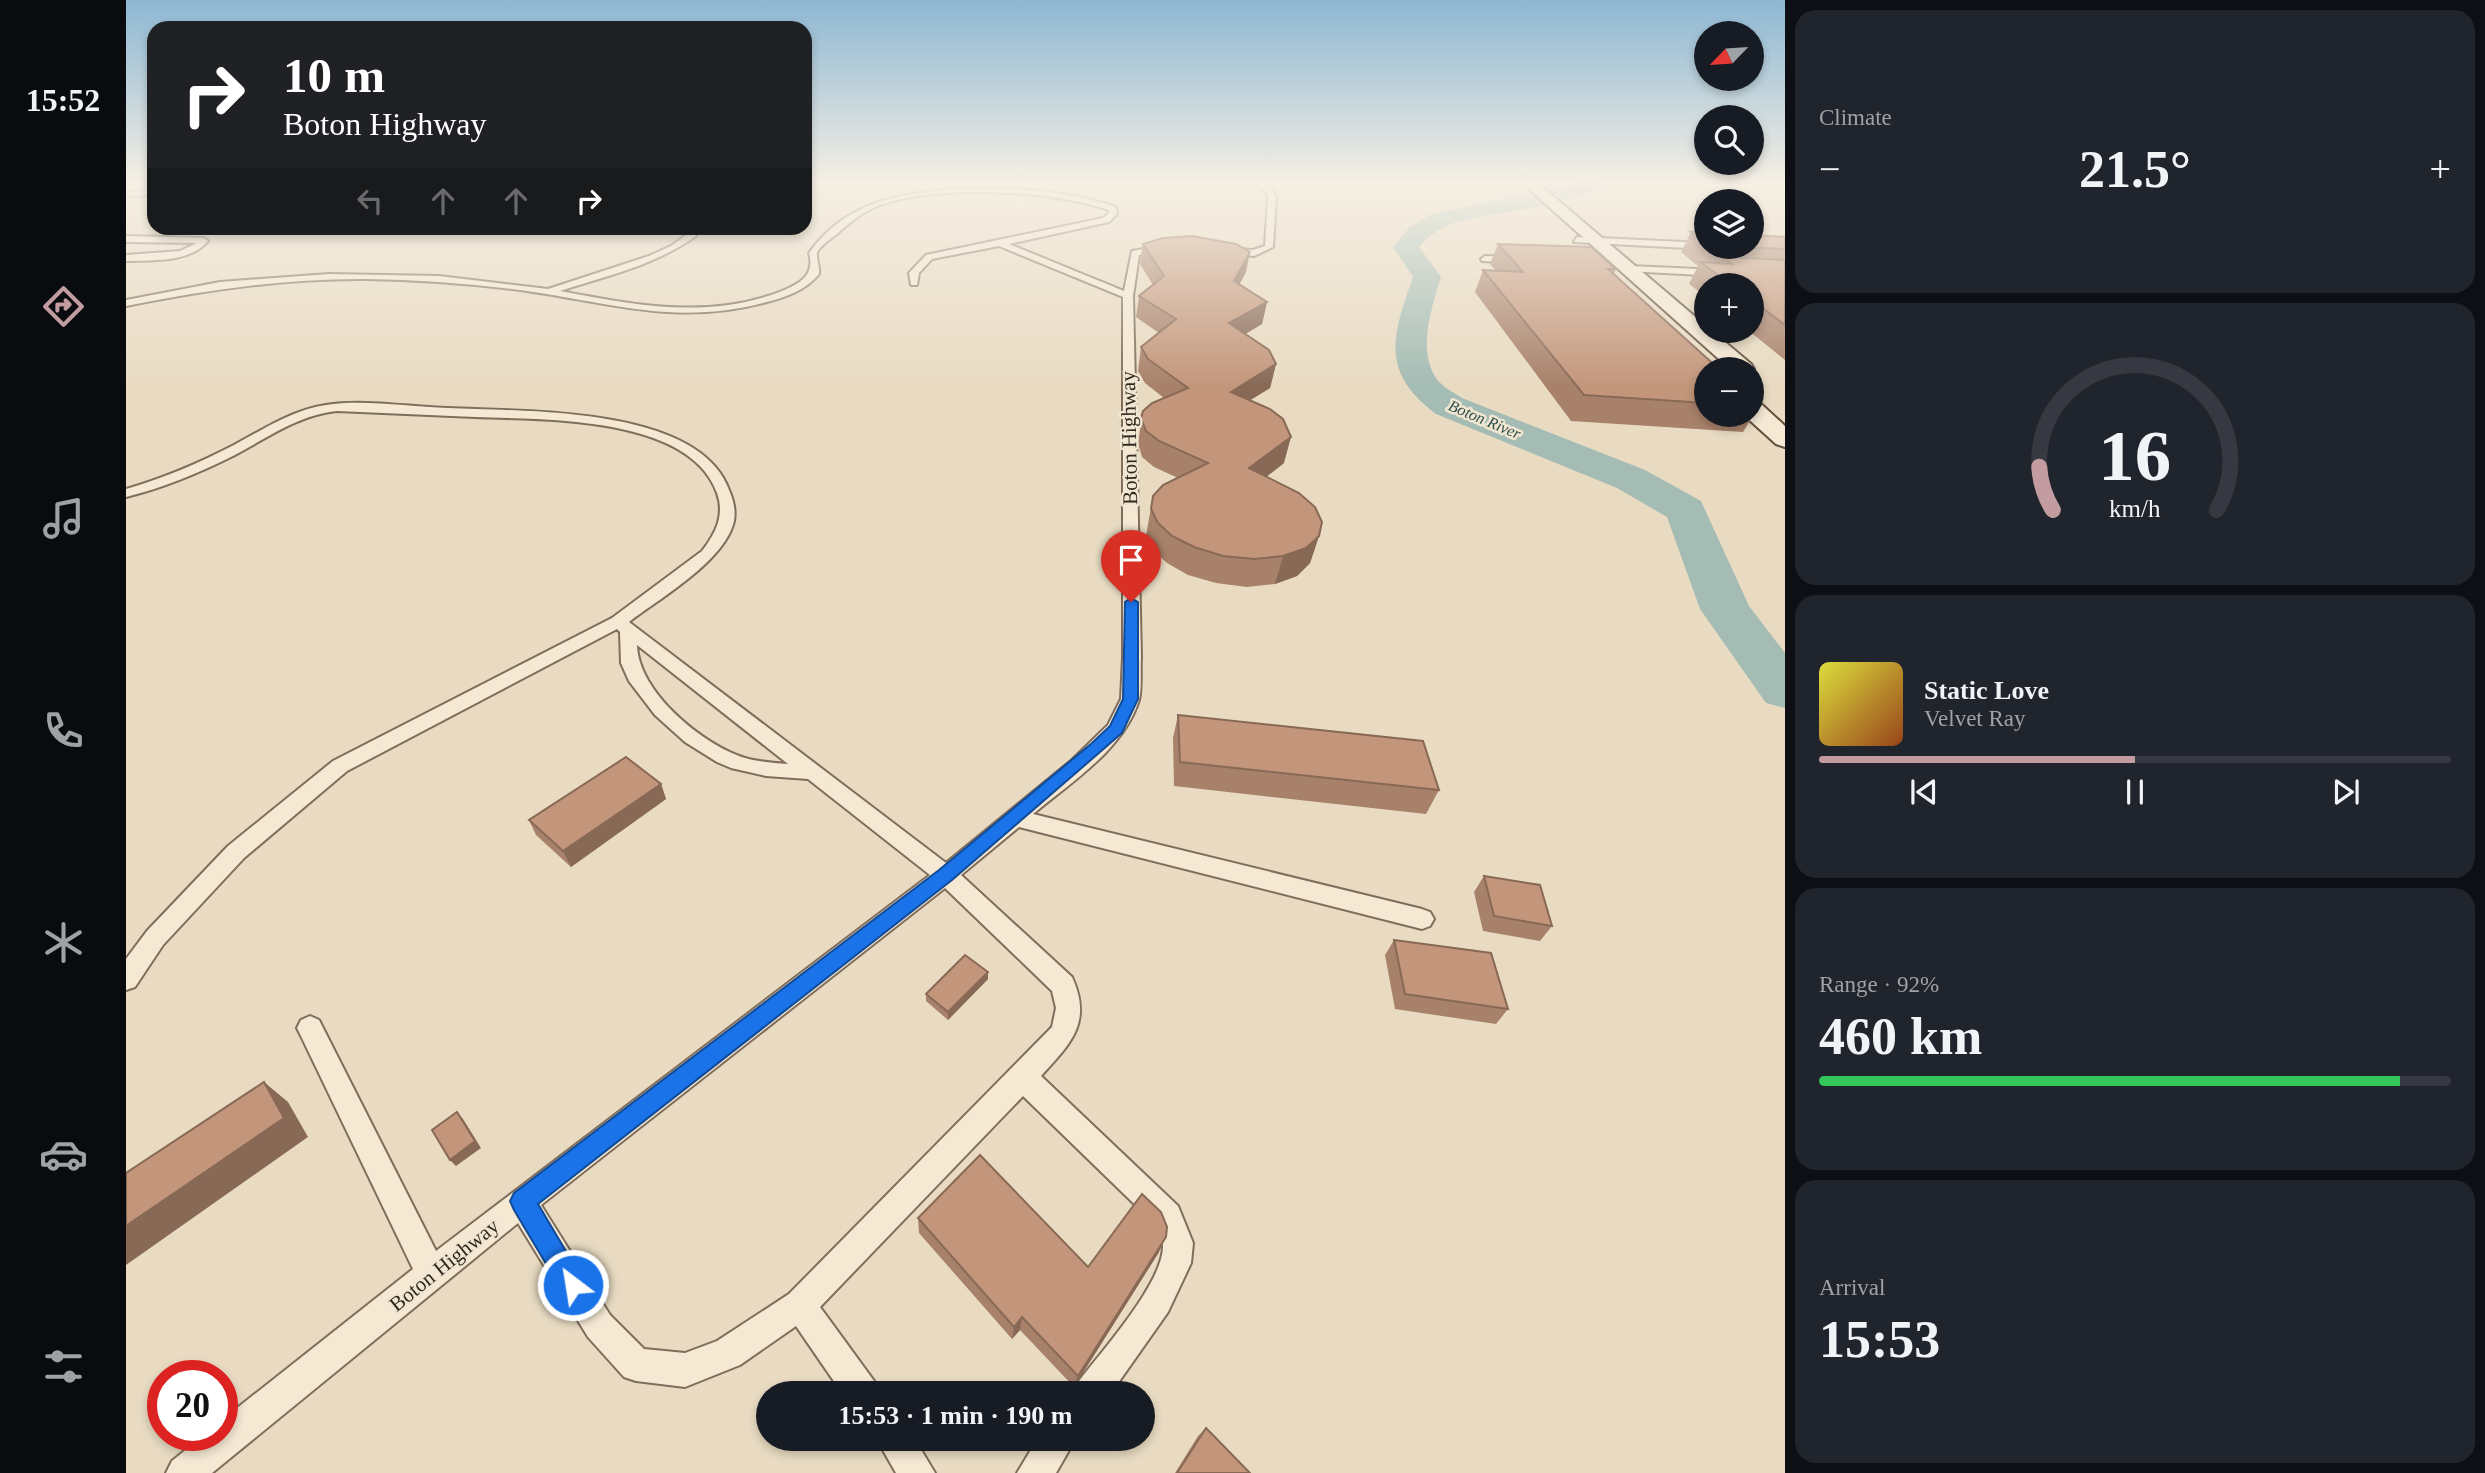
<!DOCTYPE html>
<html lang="en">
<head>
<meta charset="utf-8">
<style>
	:root { --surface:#171b24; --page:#20242c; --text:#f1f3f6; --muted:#9ea1a6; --line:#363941; --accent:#c29ca0 }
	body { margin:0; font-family:"Times New Roman",serif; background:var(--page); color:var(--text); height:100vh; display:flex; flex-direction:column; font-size:26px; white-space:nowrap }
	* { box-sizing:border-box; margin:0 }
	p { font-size:23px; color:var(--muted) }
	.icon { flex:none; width:38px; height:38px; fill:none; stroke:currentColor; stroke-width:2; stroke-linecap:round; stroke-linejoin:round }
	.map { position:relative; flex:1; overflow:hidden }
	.details { display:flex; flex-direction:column; gap:10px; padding:10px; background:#0d0f14; width:700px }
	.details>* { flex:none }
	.hud { position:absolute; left:21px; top:21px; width:665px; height:214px; border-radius:21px; box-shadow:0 4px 10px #0003; background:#202124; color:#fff; overflow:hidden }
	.needle { width:46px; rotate:245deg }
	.tools { position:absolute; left:1568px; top:21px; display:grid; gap:14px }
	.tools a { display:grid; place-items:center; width:70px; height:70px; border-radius:50%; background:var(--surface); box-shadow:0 4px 10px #0003; font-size:35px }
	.speed { position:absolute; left:21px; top:1360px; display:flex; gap:14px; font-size:35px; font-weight:700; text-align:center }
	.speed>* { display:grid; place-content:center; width:91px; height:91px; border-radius:50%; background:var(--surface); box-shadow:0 4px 10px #0003; line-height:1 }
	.speed .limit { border:10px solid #d22; background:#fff; color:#111 }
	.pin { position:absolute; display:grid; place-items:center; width:60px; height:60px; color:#fff; margin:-72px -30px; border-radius:50% 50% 50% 0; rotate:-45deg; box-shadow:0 0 7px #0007 }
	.pin .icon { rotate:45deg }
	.me { position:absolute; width:77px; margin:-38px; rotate:329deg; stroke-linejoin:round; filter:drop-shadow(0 0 5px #0008) }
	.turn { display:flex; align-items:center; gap:24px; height:147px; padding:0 21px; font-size:32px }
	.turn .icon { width:91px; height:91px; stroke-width:2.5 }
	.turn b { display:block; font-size:49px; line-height:60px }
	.lanes { display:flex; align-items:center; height:66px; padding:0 21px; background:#0003; justify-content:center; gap:35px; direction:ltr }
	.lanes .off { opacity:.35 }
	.big { font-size:52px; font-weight:700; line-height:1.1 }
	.details .card { flex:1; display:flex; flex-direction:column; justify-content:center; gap:10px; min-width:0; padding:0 24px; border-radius:21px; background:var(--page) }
	.details .dial { align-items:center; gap:0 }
	.dial svg { height:182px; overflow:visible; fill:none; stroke:var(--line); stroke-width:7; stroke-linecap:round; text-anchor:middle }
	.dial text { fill:var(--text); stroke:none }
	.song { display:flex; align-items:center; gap:21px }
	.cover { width:84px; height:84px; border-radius:10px; background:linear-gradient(135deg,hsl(60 70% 55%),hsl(20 70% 35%)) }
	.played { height:7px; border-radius:4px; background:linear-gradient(90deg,var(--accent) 50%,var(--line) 50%) }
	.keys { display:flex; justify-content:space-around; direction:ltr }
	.heat { display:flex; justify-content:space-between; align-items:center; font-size:38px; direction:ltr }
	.charge { height:10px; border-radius:5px; background:linear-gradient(90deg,#34c759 92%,var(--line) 0) }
	.trip { position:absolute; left:630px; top:1381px; width:399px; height:70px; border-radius:35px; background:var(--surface); box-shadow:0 4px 10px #0003; font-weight:700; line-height:70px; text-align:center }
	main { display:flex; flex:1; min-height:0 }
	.dock { display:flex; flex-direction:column; width:126px; justify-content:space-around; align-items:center; background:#090b0e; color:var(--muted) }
	.dock .icon { width:49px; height:49px }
	.dock .current { color:var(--accent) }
	.dock b { font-size:32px; color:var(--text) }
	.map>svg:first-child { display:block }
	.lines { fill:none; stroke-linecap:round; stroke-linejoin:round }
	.river { fill:#a4bcb4; fill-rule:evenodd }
	.lane-casing { stroke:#806d5b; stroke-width:4 }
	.secondary-casing { stroke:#624f3e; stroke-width:4 }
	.lane { fill:#f5e9d4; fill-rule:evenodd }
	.secondary { fill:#f5e9d4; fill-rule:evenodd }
	.wall { fill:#a8816a }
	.shaded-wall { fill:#886956 }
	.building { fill:#c3967b; stroke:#886956; stroke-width:2 }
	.route { fill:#1a73e8; stroke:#114b97; stroke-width:2 }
	.labels { text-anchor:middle; stroke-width:5; stroke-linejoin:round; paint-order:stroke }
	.far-water-label { font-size:16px; font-style:italic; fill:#2e504c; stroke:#f1e6d1 }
	.near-street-label { font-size:21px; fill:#32271e; stroke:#f1e6d1 }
</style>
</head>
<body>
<main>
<nav class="dock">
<b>15:52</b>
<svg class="icon current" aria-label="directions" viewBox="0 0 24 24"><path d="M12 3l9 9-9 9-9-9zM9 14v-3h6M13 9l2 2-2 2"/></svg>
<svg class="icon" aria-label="music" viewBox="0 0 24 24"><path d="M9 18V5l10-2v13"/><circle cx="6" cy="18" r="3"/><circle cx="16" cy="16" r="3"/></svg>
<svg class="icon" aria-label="phone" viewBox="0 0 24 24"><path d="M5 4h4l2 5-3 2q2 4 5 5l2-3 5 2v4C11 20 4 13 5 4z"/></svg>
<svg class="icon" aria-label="climate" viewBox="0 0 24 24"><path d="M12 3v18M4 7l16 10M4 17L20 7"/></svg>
<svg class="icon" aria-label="car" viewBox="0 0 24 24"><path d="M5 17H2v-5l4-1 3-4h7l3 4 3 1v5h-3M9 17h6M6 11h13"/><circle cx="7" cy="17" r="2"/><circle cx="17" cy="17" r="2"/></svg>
<svg class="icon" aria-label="filters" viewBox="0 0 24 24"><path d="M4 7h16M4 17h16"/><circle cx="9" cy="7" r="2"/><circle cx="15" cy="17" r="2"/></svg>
</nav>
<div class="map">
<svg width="1659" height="1473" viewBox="0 0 1659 1473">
	<rect width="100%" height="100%" fill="#e9dbc2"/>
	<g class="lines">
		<path class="river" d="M1455,180H1482C1463,207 1357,211 1323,225C1311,229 1301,238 1293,247L1315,277C1306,307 1291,349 1310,378C1316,387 1327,392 1336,398L1519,470L1575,501L1623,606L1659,653V708L1640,703L1574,609L1541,517L1491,488L1310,414C1254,372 1266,336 1287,277L1267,247L1284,227L1306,214L1442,186Z"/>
		<g class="lane-casing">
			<path id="lane" d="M1125,180H1133L1147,190L1150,198L1147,247L1128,256L1095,253L1098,248L1127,250L1139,246L1142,198L1141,193Z
				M829,189C883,188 938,189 990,207L991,214L983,222L883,244L998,291L1006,251L1040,245L1044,248L1013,255L1007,296L1015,657C1014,670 1016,688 1013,700C998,749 944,783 907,814L1296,909L1304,912L1308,919L1304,926L1296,929L893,827L835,875L946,977C967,1023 944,1044 915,1076L1052,1206L1067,1243L1065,1263L1042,1312L985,1393H948L953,1381C976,1351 1036,1284 1037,1247C1037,1240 1033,1232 1031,1226L897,1096L694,1307L748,1381L753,1393H716L670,1326L614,1365L559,1387L510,1381L498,1377L462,1337L392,1223L86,1473H40L46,1461L78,1435H96V1420L287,1269L175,1036L171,1028L175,1020L184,1016L193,1020L310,1251L804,875L682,779L640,776L605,768L591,762L559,742L529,715L503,681L495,663L494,632L491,629L221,771L118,858L37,945L9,987L0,990V959L21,931L102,846L207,761L486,618L576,551C590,533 599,515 591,493C563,415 416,420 349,417C303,415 257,413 211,411C172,415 141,438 107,456C73,473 37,488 0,497V489C38,478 73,463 108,445C138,429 166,410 200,405C237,399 284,407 322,408C396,412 572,405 603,490C607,499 610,510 608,521C599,561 534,598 503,622L820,863L946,760L982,725L995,699L997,657V297L873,246L806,259L793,273L791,285H785L783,273L800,255L977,218L983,213V210C927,190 799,183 745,209C732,215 721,225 711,234C706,238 693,246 691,253C690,259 694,267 693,274C679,291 658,298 637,303C545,327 476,300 386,289C338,283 290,280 242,279C160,278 81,290 0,306V300L94,282L203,274L313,276L422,289L523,256L545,246L563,233V228H571L570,236C530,265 480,276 434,291C508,305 583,320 656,291C675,283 689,275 683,253C720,202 770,194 829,189ZM511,645L662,764C648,763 633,762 619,758C577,745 512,692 511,645ZM819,888L926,991L930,1008L926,1027L663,1294L591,1341L559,1353L518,1349L484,1315L415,1205Z
				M28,191V195L0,196V192Z
				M0,236L78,238L82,241C64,263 26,260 0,261V255L54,251L71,243L0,242Z
				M1451,237L1580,243V247H1584L1580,249L1448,242Z
				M1359,256L1391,257L1395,260L1391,263L1356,261L1355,259Z
				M1504,266L1594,270L1599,273L1594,276L1501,271L1499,269Z
				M750,1438H788L809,1473H770Z
				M912,1438H950L930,1473H891Z"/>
		</g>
		<g class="secondary-casing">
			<path id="secondary" d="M1393,180H1408L1580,326V331H1586L1625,364L1628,369L1626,373V369H1604Z
				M1626,402L1635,404L1659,426V447L1650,444L1618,415H1626Z"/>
		</g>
		<use href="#lane" class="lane"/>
		<use href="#secondary" class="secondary"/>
	</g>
	<path class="wall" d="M1565,232L1580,233V247H1626L1659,237V360L1623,331H1626V285H1580V297L1563,284L1572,266L1555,252Z
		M1017,244L1120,272L1113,284L1141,302L1136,324L1119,334L1150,364L1144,388L1124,400L1158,463L1140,477L1193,536L1184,563L1171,576L1149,584L1121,587L1090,583L1062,575L1041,563L1027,550L1020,536L1027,496L1052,478L1028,467L1016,457L1012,443L1017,411L1038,398L1019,383L1012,371L1015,347L1033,333L1010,317L1013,296L1027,285L1014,264Z
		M1372,244L1490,269L1488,274L1580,369V415H1626V399L1633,406L1617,432L1445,421L1349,292L1357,270L1370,271L1364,264Z
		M1052,715L1313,790L1300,814L1048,786L1047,738Z
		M535,784L540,799L445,867L410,835L403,820Z
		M1358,876L1426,926L1414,941L1357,931L1348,892Z
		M1268,940L1382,1009L1370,1024L1269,1009L1259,955Z
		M862,972V979L822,1020L800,1001V994Z
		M792,1218L962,1267L1033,1252L948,1387L894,1330L886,1339L793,1233Z
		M1080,1428L1124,1473H1049L1072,1436Z"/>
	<path class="shaded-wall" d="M1124,252L1120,272L1104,302L1108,281Z
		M1141,302L1136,324L1099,346L1103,323Z
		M1150,364L1144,388L1099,416L1105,392Z
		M1165,437L1158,463L1117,495L1123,468Z
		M1193,536L1184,563L1171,576L1149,584L1157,556Z
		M535,784L540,799L445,867L437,851Z
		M862,972V979L822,1020V1012Z
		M138,1082L162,1102L182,1137L0,1265V1226Z
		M331,1112L337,1119L355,1148L330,1166L324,1160Z
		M1040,1237L1033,1252L948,1387L952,1376Z
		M896,1317L894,1330L886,1339L888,1327Z"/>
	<path class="building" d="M1565,232L1580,233V243Z
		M1626,235L1659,237V249L1608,247H1626Z
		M1066,236L1110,244L1124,252L1108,281L1141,302L1103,323L1143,350L1150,364L1105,392L1144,409L1157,419L1165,437L1123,468L1173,493L1189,507L1196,522L1193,536L1180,548L1157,556L1128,559L1097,556L1068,547L1046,536L1032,523L1025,509L1027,496L1037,485L1082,463L1033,441L1020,431L1015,418L1017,411L1026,403L1062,388L1022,359L1015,347L1050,319L1013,296L1038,276L1017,244L1037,238Z
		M1372,244L1465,247L1490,269H1482L1593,369H1580V403L1458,395L1357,270L1397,272Z
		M1597,257L1659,260V325L1626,300V285H1606L1574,262L1606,264Z
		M1626,399L1633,406H1626Z
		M1052,715L1297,741L1313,790L1054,762Z
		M500,757L535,784L437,851L403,820Z
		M1358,876L1414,885L1426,926L1368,916Z
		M1268,940L1365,953L1382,1009L1279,994Z
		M839,955L862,972L822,1012L800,994Z
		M138,1082L158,1118L0,1226V1173Z
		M331,1112L349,1141L324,1160L306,1130Z
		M854,1155L962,1267L1016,1194L1035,1212L1041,1227L1040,1237L952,1376L896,1317L888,1327L792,1218Z
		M1080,1428L1124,1473H1051Z"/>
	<linearGradient id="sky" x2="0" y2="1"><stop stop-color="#8db7d3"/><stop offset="0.47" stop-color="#f5efe4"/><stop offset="1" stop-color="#f5efe4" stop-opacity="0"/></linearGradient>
	<rect width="1659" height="386" fill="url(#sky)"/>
	<path class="route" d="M1005,598L1012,602V699L996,733L826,880L412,1204L460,1285L456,1294L447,1298L438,1294L388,1210L384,1201L388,1193L813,870L966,743L984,726L997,699L999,602Z"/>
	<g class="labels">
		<g class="far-water-label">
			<text transform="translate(1359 419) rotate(23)" y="6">Boton River</text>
		</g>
		<g class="near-street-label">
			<text transform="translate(1003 438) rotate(-91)" y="7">Boton Highway</text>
			<text transform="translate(318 1265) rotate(-39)" y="7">Boton Highway</text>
		</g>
	</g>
</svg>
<div class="tools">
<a><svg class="needle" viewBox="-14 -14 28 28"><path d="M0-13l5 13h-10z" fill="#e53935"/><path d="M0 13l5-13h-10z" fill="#9ea1a6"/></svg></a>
<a><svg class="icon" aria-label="search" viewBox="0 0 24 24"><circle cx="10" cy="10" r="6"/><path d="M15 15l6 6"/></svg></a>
<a><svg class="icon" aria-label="layers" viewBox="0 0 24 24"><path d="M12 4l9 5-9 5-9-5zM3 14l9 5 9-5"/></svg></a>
<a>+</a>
<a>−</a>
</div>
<div class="speed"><div class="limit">20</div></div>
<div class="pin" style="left:1005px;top:602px;background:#d93025"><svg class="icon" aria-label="arrive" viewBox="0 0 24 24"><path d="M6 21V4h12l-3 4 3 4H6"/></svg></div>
<svg class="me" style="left:447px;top:1285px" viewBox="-20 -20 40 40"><circle r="17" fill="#1a73e8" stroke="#fff" stroke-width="3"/><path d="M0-11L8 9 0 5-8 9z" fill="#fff"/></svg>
<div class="trip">15:53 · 1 min · 190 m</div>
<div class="hud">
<div class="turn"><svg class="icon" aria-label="right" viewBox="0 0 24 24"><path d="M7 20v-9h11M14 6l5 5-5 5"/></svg><div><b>10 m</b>Boton Highway</div></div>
<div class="lanes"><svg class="icon off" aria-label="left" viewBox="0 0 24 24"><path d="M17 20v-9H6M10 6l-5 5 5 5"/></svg><svg class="icon off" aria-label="ahead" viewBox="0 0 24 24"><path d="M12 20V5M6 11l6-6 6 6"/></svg><svg class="icon off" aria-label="ahead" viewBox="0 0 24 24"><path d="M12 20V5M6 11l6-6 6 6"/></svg><svg class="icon" aria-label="right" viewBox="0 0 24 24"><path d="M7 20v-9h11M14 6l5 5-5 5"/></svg></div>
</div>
</div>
<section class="details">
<div class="card"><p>Climate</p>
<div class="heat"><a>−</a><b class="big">21.5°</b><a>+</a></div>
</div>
<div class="card dial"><svg viewBox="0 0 100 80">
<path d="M14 69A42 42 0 1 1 86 69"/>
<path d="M14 69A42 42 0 0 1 8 50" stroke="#c29ca0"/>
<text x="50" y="56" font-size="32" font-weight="700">16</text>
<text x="50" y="72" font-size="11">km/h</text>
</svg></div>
<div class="card">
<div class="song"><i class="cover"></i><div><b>Static Love</b><p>Velvet Ray</p></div></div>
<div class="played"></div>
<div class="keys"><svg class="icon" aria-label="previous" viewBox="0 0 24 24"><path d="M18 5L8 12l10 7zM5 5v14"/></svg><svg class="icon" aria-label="pause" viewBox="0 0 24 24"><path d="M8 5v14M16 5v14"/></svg><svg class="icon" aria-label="next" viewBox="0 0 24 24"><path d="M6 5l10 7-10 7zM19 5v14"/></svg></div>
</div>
<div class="card"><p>Range · 92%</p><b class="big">460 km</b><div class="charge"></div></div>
<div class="card"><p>Arrival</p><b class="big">15:53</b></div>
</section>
</main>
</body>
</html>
